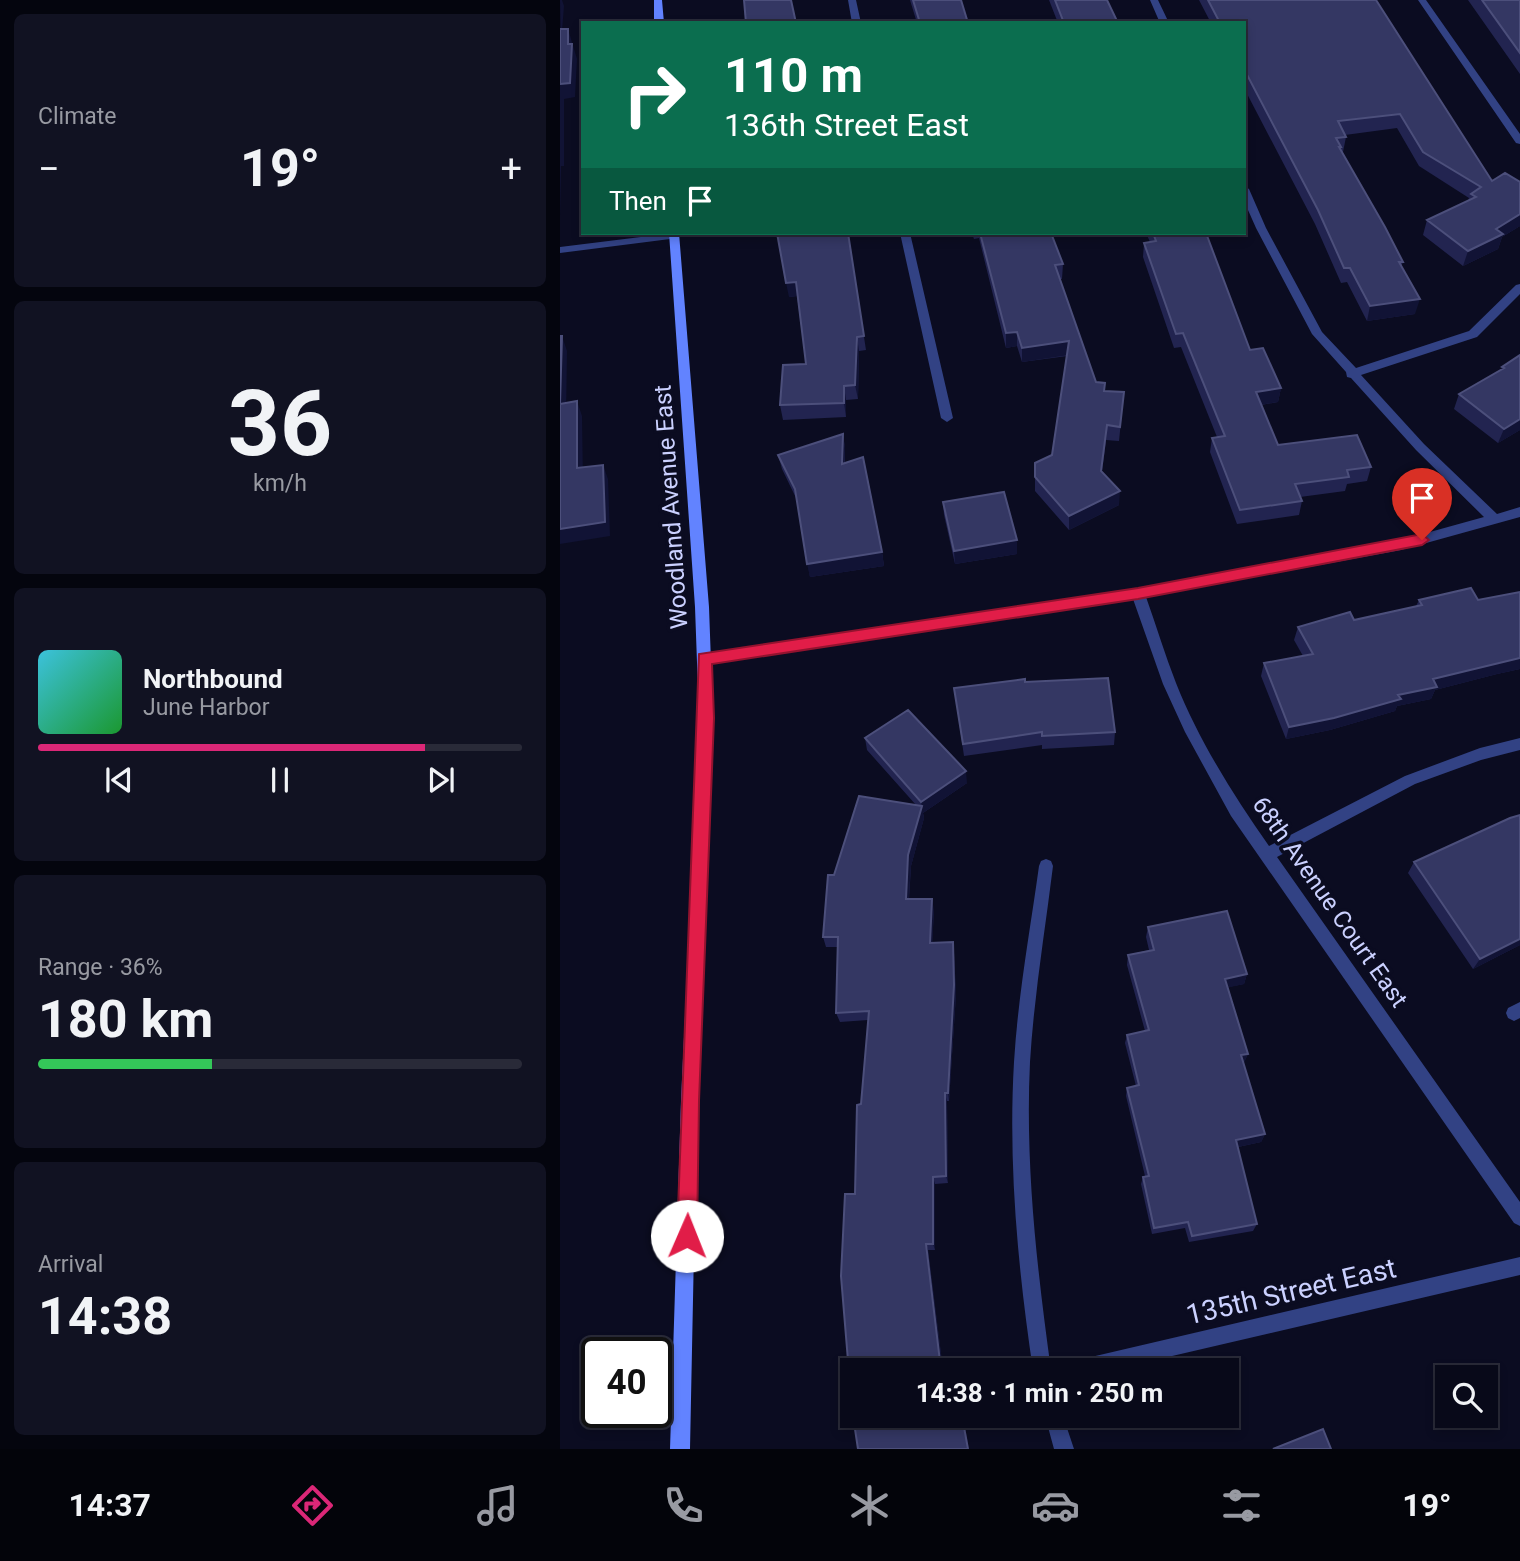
<!DOCTYPE html>
<html lang="en">
<head>
<meta charset="utf-8">
<style>
	:root { --surface:#080919; --page:#111222; --text:#f1f3f6; --muted:#989aa2; --line:#292a38; --accent:#db2777 }
	body { margin:0; font-family:Roboto,sans-serif; background:var(--page); color:var(--text); height:100vh; display:flex; flex-direction:column; font-size:26px; white-space:nowrap }
	* { box-sizing:border-box; margin:0 }
	p { font-size:23px; color:var(--muted) }
	.icon { flex:none; width:38px; height:38px; fill:none; stroke:currentColor; stroke-width:2; stroke-linecap:round; stroke-linejoin:round }
	.map { position:relative; flex:1; overflow:hidden }
	.sheet { display:flex; flex-direction:column; gap:14px; padding:14px; background:#04050e; width:560px }
	.sheet>* { flex:none }
	.banner { position:absolute; left:21px; top:21px; width:665px; height:214px; border-radius:0px; box-shadow:0 4px 10px #0003,0 0 0 2px var(--line); background:#0b6e4f; color:#fff; overflow:hidden }
	.fabs { position:absolute; left:875px; top:1365px; display:grid; gap:14px }
	.fabs a { display:grid; place-items:center; width:63px; height:63px; border-radius:0px; background:var(--surface); box-shadow:0 4px 10px #0003,0 0 0 2px var(--line); font-size:35px }
	.speed { position:absolute; left:21px; top:1337px; display:flex; gap:14px; font-size:35px; font-weight:700; text-align:center }
	.speed>* { display:grid; place-content:center; width:91px; height:91px; border-radius:50%; background:var(--surface); box-shadow:0 4px 10px #0003,0 0 0 2px var(--line); line-height:1 }
	.speed .limit { border:4px solid #111; border-radius:10px; background:#fff; color:#111 }
	.pin { position:absolute; display:grid; place-items:center; width:60px; height:60px; color:#fff; margin:-72px -30px; border-radius:50% 50% 50% 0; rotate:-45deg; box-shadow:0 0 7px #0007 }
	.pin .icon { rotate:45deg }
	.me { position:absolute; width:77px; margin:-38px; rotate:1deg; stroke-linejoin:round; filter:drop-shadow(0 0 5px #0008) }
	.turn { display:flex; align-items:center; gap:24px; height:147px; padding:0 28px; font-size:32px }
	.turn .icon { width:91px; height:91px; stroke-width:2.5 }
	.turn b { display:block; font-size:49px; line-height:60px }
	.then { display:flex; align-items:center; height:66px; padding:0 28px; background:#0003; gap:14px; font-size:26px }
	.big { font-size:52px; font-weight:700; line-height:1.1 }
	.sheet .card { flex:1; display:flex; flex-direction:column; justify-content:center; gap:10px; min-width:0; padding:0 24px; border-radius:10px; background:var(--page) }
	.sheet .dial { align-items:center; gap:0 }
	.dial b { font-size:91px; line-height:1 }
	.song { display:flex; align-items:center; gap:21px }
	.cover { width:84px; height:84px; border-radius:10px; background:linear-gradient(135deg,hsl(190 70% 55%),hsl(130 70% 35%)) }
	.played { height:7px; border-radius:4px; background:linear-gradient(90deg,var(--accent) 80%,var(--line) 80%) }
	.keys { display:flex; justify-content:space-around; direction:ltr }
	.heat { display:flex; justify-content:space-between; align-items:center; font-size:38px; direction:ltr }
	.charge { height:10px; border-radius:5px; background:linear-gradient(90deg,#34c759 36%,var(--line) 0) }
	.trip { position:absolute; left:280px; top:1358px; width:399px; height:70px; border-radius:0px; background:var(--surface); box-shadow:0 4px 10px #0003,0 0 0 2px var(--line); font-weight:700; line-height:70px; text-align:center }
	.tab-bar { display:flex; height:112px; justify-content:space-around; align-items:center; background:#03040a; color:var(--muted) }
	.tab-bar .icon { width:49px; height:49px }
	.tab-bar .active { color:var(--accent) }
	.tab-bar b { font-size:32px; color:var(--text) }
	main { display:flex; flex:1; min-height:0 }
	.map>svg:first-child { display:block }
	.lines { fill:none; stroke-linecap:round; stroke-linejoin:round }
	.lane { fill:#324284; fill-rule:evenodd }
	.street { fill:#324284; fill-rule:evenodd }
	.secondary { fill:#6283ff; fill-rule:evenodd }
	.wall { fill:#222450 }
	.shaded-wall { fill:#111335 }
	.building { fill:#343763; stroke:#4c4f7b; stroke-width:2 }
	.route { fill:#e11d48; stroke:#92132f; stroke-width:2 }
	.labels { text-anchor:middle; stroke-width:7; stroke-linejoin:round; paint-order:stroke }
	.street-label { font-size:24px; fill:#cbd1ff; stroke:#0b0c21 }
	.near-street-label { font-size:28px; fill:#cbd1ff; stroke:#0b0c21 }
</style>
</head>
<body>
<main>
<section class="sheet">
<div class="card"><p>Climate</p>
<div class="heat"><a>−</a><b class="big">19°</b><a>+</a></div>
</div>
<div class="card dial"><b>36</b><p>km/h</p></div>
<div class="card">
<div class="song"><i class="cover"></i><div><b>Northbound</b><p>June Harbor</p></div></div>
<div class="played"></div>
<div class="keys"><svg class="icon" aria-label="previous" viewBox="0 0 24 24"><path d="M18 5L8 12l10 7zM5 5v14"/></svg><svg class="icon" aria-label="pause" viewBox="0 0 24 24"><path d="M8 5v14M16 5v14"/></svg><svg class="icon" aria-label="next" viewBox="0 0 24 24"><path d="M6 5l10 7-10 7zM19 5v14"/></svg></div>
</div>
<div class="card"><p>Range · 36%</p><b class="big">180 km</b><div class="charge"></div></div>
<div class="card"><p>Arrival</p><b class="big">14:38</b></div>
</section>
<div class="map">
<svg width="960" height="1449" viewBox="0 0 960 1449">
	<rect width="100%" height="100%" fill="#0b0c21"/>
	<g class="lines">
		<path class="lane" d="M960,1002V1018L954,1021L948,1018L946,1013L948,1008Z"/>
		<path class="street" d="M288,0H296L301,23H292Z
			M590,0H598L609,23H600Z
			M858,0H866L960,134V144L956,143Z
			M684,186L689,189L706,228L762,332L796,368L909,331L956,285L960,284V294L917,337L801,375L864,444L937,514L960,507V517L841,550L586,597C596,625 605,655 616,683C639,741 674,796 709,846L845,776L920,748L960,738V750L921,760L855,784L717,857L960,1202V1226L954,1223L671,816L625,732L603,684L573,599L144,664L139,663L137,659L139,655L144,654L578,588L841,540L924,517L856,450L791,378L787,377L786,372L752,334L696,228L684,201Z
			M113,233L118,234V238L0,253V247Z
			M340,233H350L393,418L387,422L381,418Z
			M486,859L491,861L493,866C485,931 474,996 470,1062C465,1165 477,1268 491,1370H473C458,1269 448,1165 454,1062C458,996 470,931 479,866L481,861Z
			M960,1257V1275L552,1370H505L507,1363L514,1361Z
			M485,1416H503L514,1449H494Z"/>
		<path class="secondary" d="M94,0H102L104,23H94Z
			M109,233H119L149,607L153,718L137,1101L130,1449H110L121,1101L139,718L135,607Z"/>
	</g>
	<path class="wall" d="M350,0H401L408,23H357Z
		M489,0H547L558,23H498Z
		M639,0H816L932,181L960,182V226L942,237L938,249L903,266L863,235L867,220L908,201L909,198L859,166L837,128L785,135L786,137L783,152H781L843,262L841,267L855,314L807,321L787,282L781,283L755,224L684,88V23H651Z
		M908,0H960V74Z
		M288,233L306,350L299,351L298,399L286,400V417L223,420L220,405L246,364L237,296L229,297Z
		M412,233H491L503,264L502,279H500L536,382L545,391L564,392L559,441L546,440L542,472L559,505L509,530L475,491V463L492,455L507,356L462,362L457,346L446,348L419,238L414,239Z
		M586,233H646L690,350L721,388L718,402L701,405L718,445L811,467L807,481L787,484L785,491L740,497L742,501L739,515L677,524L650,452L652,438L657,437L621,347L614,348L583,257L584,243L590,242Z
		M960,355V430L938,443L894,409L899,394L941,370L942,367Z
		M283,434L285,448V463L322,552L324,566L250,577L237,500L222,469L218,455Z
		M383,502L457,540V554L395,564L384,515Z
		M960,592V669L937,674L875,690L871,699L837,706L835,711L770,730L726,739L701,676L704,663L743,656L734,640L738,627L794,620L856,606L859,600H918Z
		M465,682L555,732L554,745L482,749V745L404,756L394,688Z
		M305,738L407,783L363,813L364,818L351,866L349,899L374,910L372,943L394,952L396,994L389,1101H387L388,1183L375,1184V1250H368L383,1370H292L295,1194L301,1104L308,1020L280,1022L276,1013L278,947H266L263,937L274,875L356,805L307,750Z
		M960,815V945L913,969L848,873L854,862Z
		M588,927L687,974L684,984L668,987L688,1054L684,1062L683,1063L705,1134L701,1142L678,1147L697,1224L693,1231L629,1242L625,1228L592,1234L581,1184L583,1177L585,1176L566,1096L567,1088L576,1086L565,1043L567,1035L585,1031L567,965L568,955L589,950L586,937Z"/>
	<path class="shaded-wall" d="M0,0H2L4,6L1,44Z
		M8,29L17,59L15,97L4,99V166H1L0,215V84L8,44Z
		M960,214V226L942,237L938,249L903,266L908,251L936,229Z
		M236,282L238,296L229,297L226,283Z
		M860,299L855,314L807,321L810,306Z
		M457,332V346L446,348V333Z
		M2,336L7,351L6,418L0,404Z
		M297,337L299,351L298,399L295,385Z
		M509,341V355L462,362V348Z
		M284,386L286,400V417L284,403Z
		M721,388L718,402L693,406L696,392Z
		M17,401L22,416L23,482L17,468Z
		M960,419V430L938,443L944,429Z
		M547,425L546,440L540,485L541,471Z
		M283,434L285,448L284,478L282,464Z
		M43,465L48,479L50,536L0,544V529Z
		M560,491L559,505L509,530V516Z
		M457,540V554L395,564L394,551Z
		M322,552L324,566L250,577L247,564Z
		M960,658V669L937,674L875,690L871,699L837,706L835,711L770,730L726,739L729,727L838,695L873,679Z
		M406,771L407,783L363,813L364,818L351,866L348,909L346,899L348,855L362,806L361,802Z
		M372,899L374,910L372,953L370,943Z
		M960,939V945L913,969L920,959Z
		M393,942L396,994L389,1101L388,1093Z
		M687,974L684,984L662,989L665,979Z
		M688,1054L684,1062L677,1064L681,1055Z
		M385,1093L387,1101L388,1183L386,1176Z
		M705,1134L701,1142L673,1148L676,1140Z
		M373,1177L375,1184V1250L373,1244Z
		M366,1244L368,1250L383,1370H381Z
		M402,1416H403L409,1449H408Z"/>
	<path class="building" d="M184,0H231L236,23H186Z
		M353,0H401L408,23H360Z
		M495,0H547L558,23H504Z
		M648,0H816L932,181L945,173L960,182V214L936,229L943,234L908,251L867,220L916,197L911,194L921,187L863,152L840,114L778,121L786,137L776,138L781,147H779L825,227L843,262H839L860,299L810,306L790,268H784L758,210L684,69V23H660Z
		M922,0H960V53Z
		M0,29H8V44H12L10,83L0,84Z
		M217,233H288L304,336L297,337L295,385L284,386V403L220,405L223,365L246,364L236,282L226,283Z
		M420,233H491L503,264L495,265L536,382L545,383L544,391L564,392L560,427L547,425L541,471L560,491L509,516L475,477V463L492,455L509,341L462,348L457,332L446,333Z
		M593,233H646L690,350L703,348L721,388L696,392L718,445L797,435L811,467L787,470L789,477L735,484L742,501L680,510L652,438L665,436L623,333L616,334L584,243L596,241Z
		M0,336H2L0,404L17,401V468L43,465L45,522L0,529Z
		M960,355V419L944,429L899,394L944,368L942,367Z
		M283,434L282,464L303,457L322,552L247,564L235,489L218,455Z
		M444,492L457,540L394,551L383,502Z
		M911,588L918,600L960,592V658L873,679L877,687L838,695L841,699L774,718L729,727L704,663L753,654L738,627L790,612L794,620L862,605L859,600Z
		M548,678L555,732L482,736V732L403,744L394,688L465,679V682Z
		M348,710L406,771L361,802L305,738Z
		M299,796L362,806L348,855L346,899H372L370,943L393,942L394,985L388,1093H385L386,1176L373,1177V1244H366L381,1370H292V1409L281,1276L285,1194H295L297,1105L301,1104L309,1011L276,1013L278,937H263L268,875H274Z
		M960,815V939L920,959L854,862L950,818Z
		M667,911L687,974L665,979L688,1054L681,1055L705,1134L676,1140L697,1224L632,1236L628,1222L594,1228L583,1177L589,1176L567,1088L579,1085L567,1035L589,1030L568,955L594,950L588,927Z
		M293,1416H402L408,1449H298Z
		M763,1429L771,1449H713Z"/>
	<path class="route" d="M862,534L869,540L862,545L578,599L152,664L154,718L139,1101L137,1236L134,1243L127,1246L120,1243L117,1236L139,654L578,588Z"/>
	<g class="labels">
		<g class="street-label">
			<text transform="translate(111 507) rotate(-94)" y="8">Woodland Avenue East</text>
			<text transform="translate(770 902) rotate(55)" y="8">68th Avenue Court East</text>
		</g>
		<g class="near-street-label">
			<text transform="translate(731 1291) rotate(-13)" y="10">135th Street East</text>
		</g>
	</g>
</svg>
<div class="fabs">
<a><svg class="icon" aria-label="search" viewBox="0 0 24 24"><circle cx="10" cy="10" r="6"/><path d="M15 15l6 6"/></svg></a>
</div>
<div class="speed"><div class="limit">40</div></div>
<div class="pin" style="left:862px;top:540px;background:#d93025"><svg class="icon" aria-label="arrive" viewBox="0 0 24 24"><path d="M6 21V4h12l-3 4 3 4H6"/></svg></div>
<svg class="me" style="left:127px;top:1236px" viewBox="-20 -20 40 40"><circle r="19" fill="#fff"/><path d="M0-13L10 11 0 6-10 11z" fill="#e11d48"/></svg>
<div class="trip">14:38 · 1 min · 250 m</div>
<div class="banner">
<div class="turn"><svg class="icon" aria-label="right" viewBox="0 0 24 24"><path d="M7 20v-9h11M14 6l5 5-5 5"/></svg><div><b>110 m</b>136th Street East</div></div>
<div class="then">Then<svg class="icon" aria-label="arrive" viewBox="0 0 24 24"><path d="M6 21V4h12l-3 4 3 4H6"/></svg></div>
</div>
</div>
</main>
<nav class="tab-bar">
<b>14:37</b>
<svg class="icon active" aria-label="directions" viewBox="0 0 24 24"><path d="M12 3l9 9-9 9-9-9zM9 14v-3h6M13 9l2 2-2 2"/></svg>
<svg class="icon" aria-label="music" viewBox="0 0 24 24"><path d="M9 18V5l10-2v13"/><circle cx="6" cy="18" r="3"/><circle cx="16" cy="16" r="3"/></svg>
<svg class="icon" aria-label="phone" viewBox="0 0 24 24"><path d="M5 4h4l2 5-3 2q2 4 5 5l2-3 5 2v4C11 20 4 13 5 4z"/></svg>
<svg class="icon" aria-label="climate" viewBox="0 0 24 24"><path d="M12 3v18M4 7l16 10M4 17L20 7"/></svg>
<svg class="icon" aria-label="car" viewBox="0 0 24 24"><path d="M5 17H2v-5l4-1 3-4h7l3 4 3 1v5h-3M9 17h6M6 11h13"/><circle cx="7" cy="17" r="2"/><circle cx="17" cy="17" r="2"/></svg>
<svg class="icon" aria-label="filters" viewBox="0 0 24 24"><path d="M4 7h16M4 17h16"/><circle cx="9" cy="7" r="2"/><circle cx="15" cy="17" r="2"/></svg>
<b>19°</b>
</nav>
</body>
</html>
